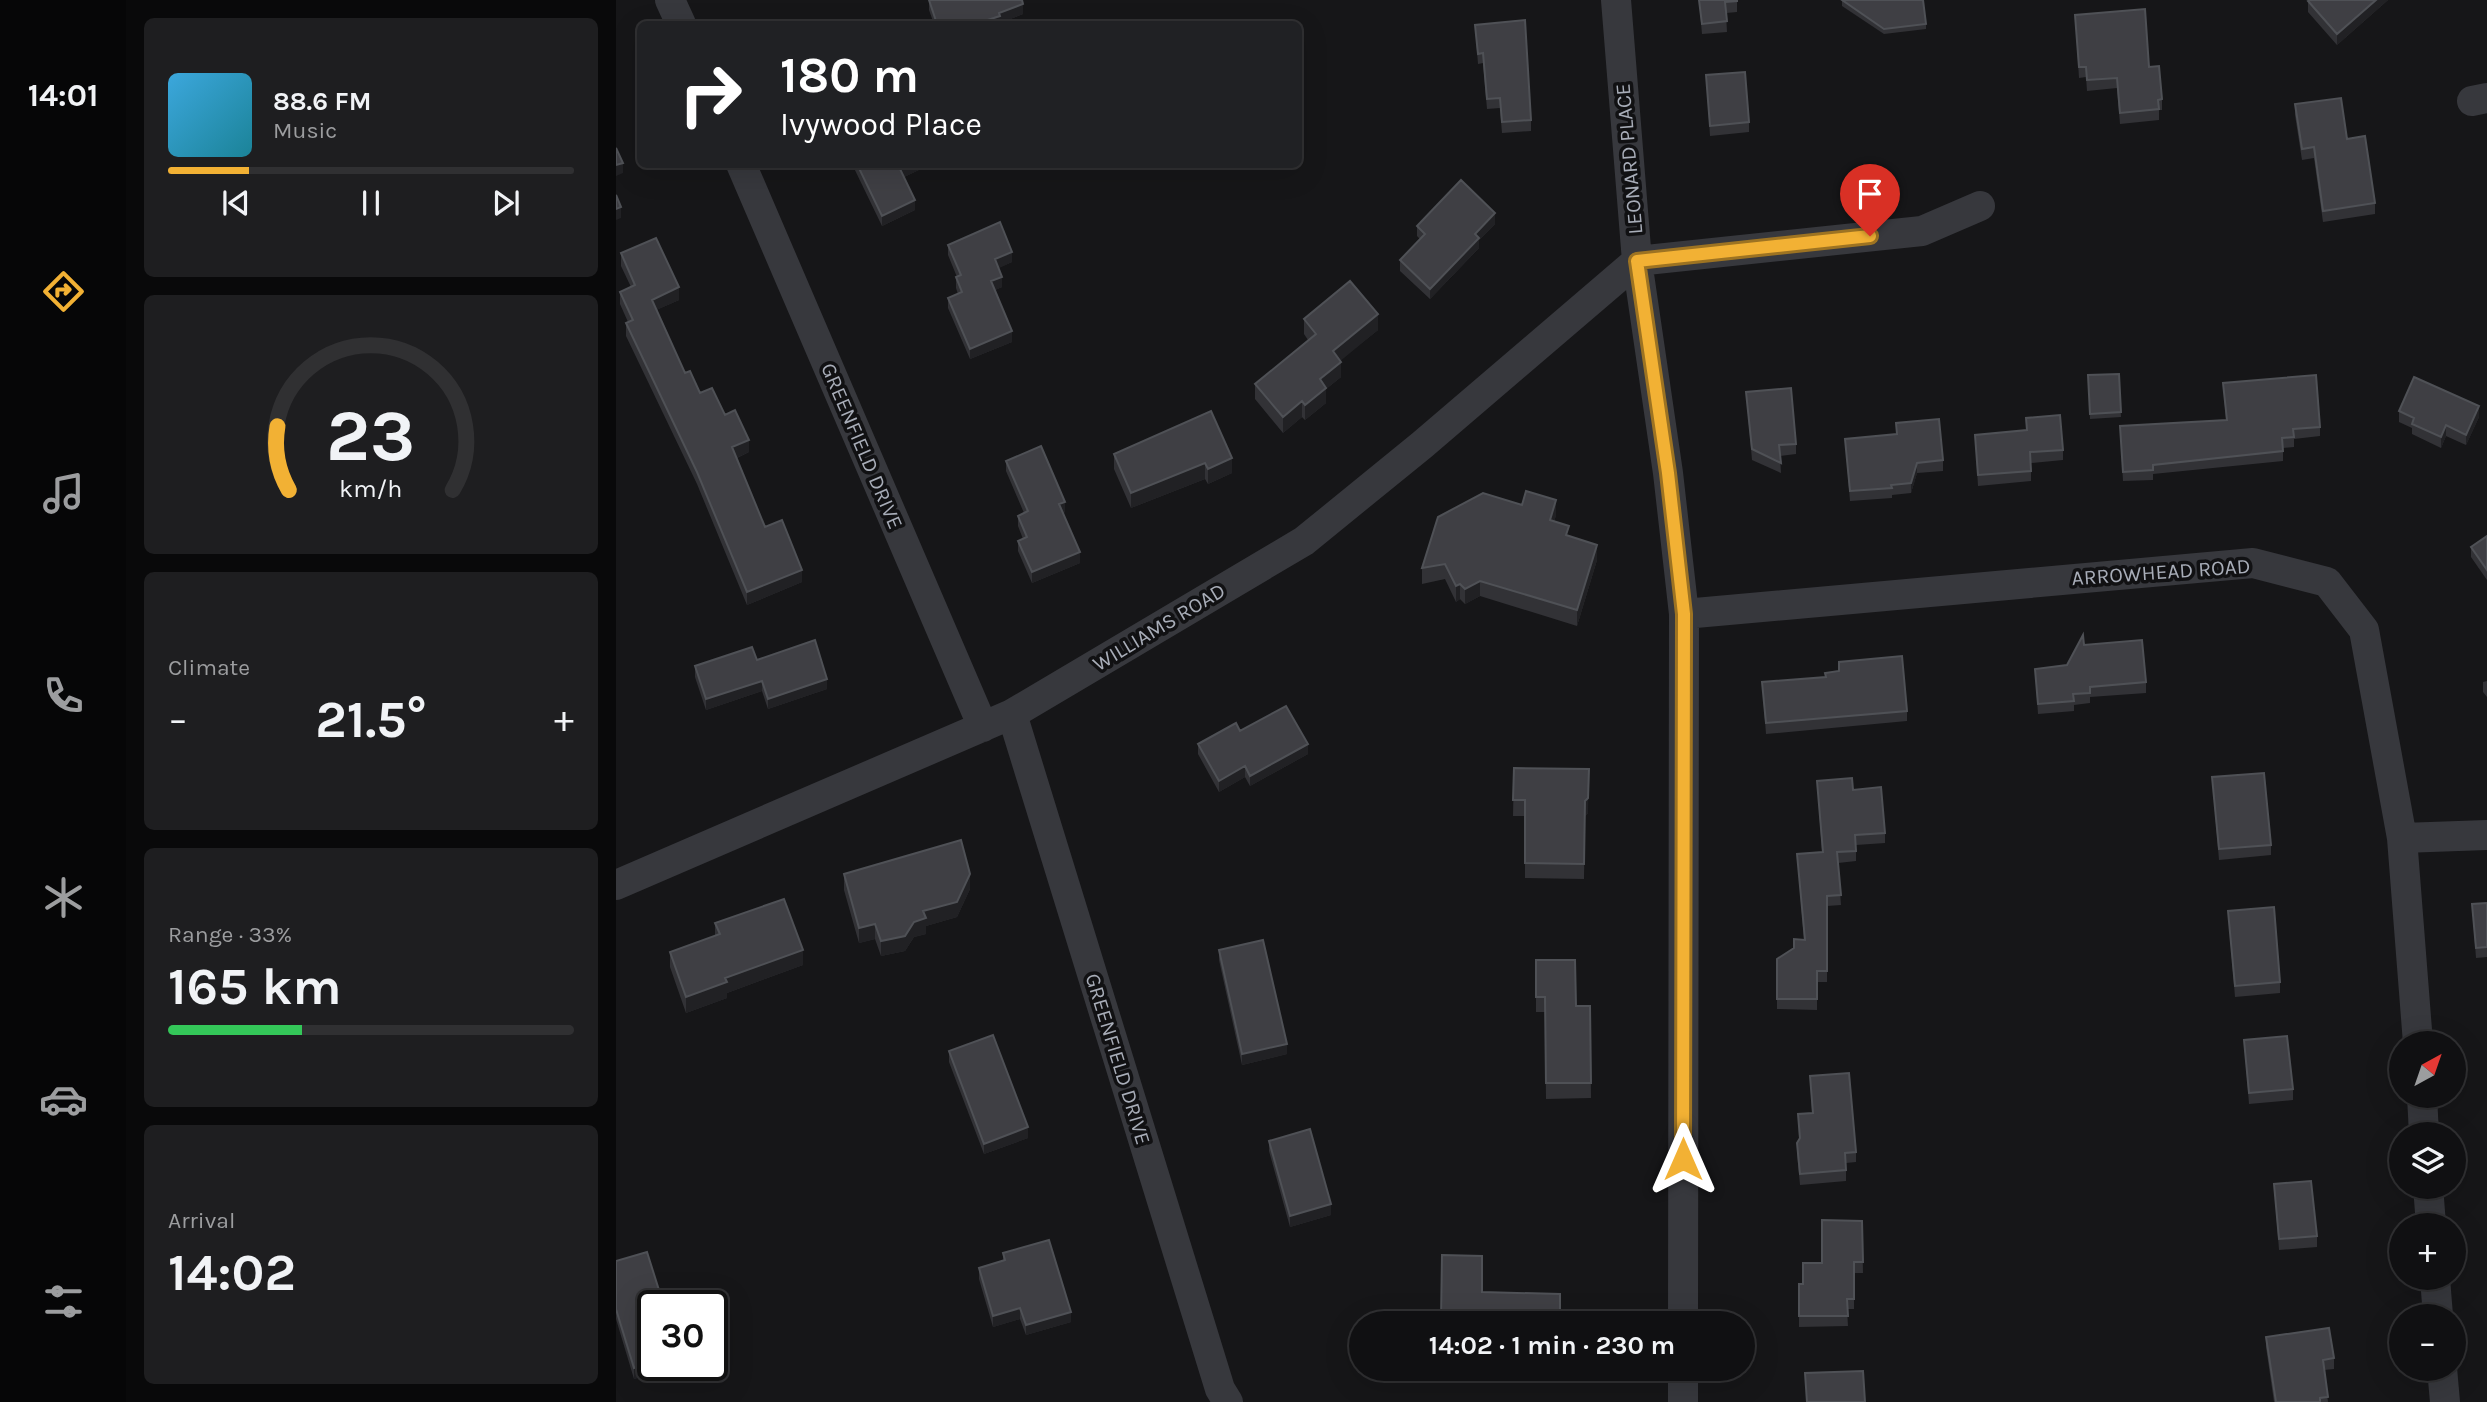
<!DOCTYPE html>
<html lang="en">
<head>
<meta charset="utf-8">
<style>
	:root { --surface:#101012; --page:#1e1e20; --text:#f1f3f6; --muted:#9c9d9f; --line:#303032; --accent:#f2b134 }
	body { margin:0; font-family:Karla,sans-serif; background:var(--page); color:var(--text); height:100vh; display:flex; flex-direction:column; font-size:26px; white-space:nowrap }
	* { box-sizing:border-box; margin:0 }
	p { font-size:23px; color:var(--muted) }
	.icon { flex:none; width:38px; height:38px; fill:none; stroke:currentColor; stroke-width:2; stroke-linecap:round; stroke-linejoin:round }
	.map { position:relative; flex:1; overflow:hidden }
	.drawer { display:flex; flex-direction:column; gap:18px; padding:18px; background:#09090a; width:490px }
	.drawer>* { flex:none }
	.hud { position:absolute; left:21px; top:21px; width:665px; height:147px; border-radius:10px; box-shadow:0 7px 28px #0002,0 0 0 2px var(--line); background:#202124; color:#fff; overflow:hidden }
	.needle { width:46px; rotate:40deg }
	.tools { position:absolute; left:1773px; top:1031px; display:grid; gap:14px }
	.tools a { display:grid; place-items:center; width:77px; height:77px; border-radius:50%; background:var(--surface); box-shadow:0 7px 28px #0002,0 0 0 2px var(--line); font-size:35px }
	.speed { position:absolute; left:21px; top:1290px; display:flex; gap:14px; font-size:35px; font-weight:700; text-align:center }
	.speed>* { display:grid; place-content:center; width:91px; height:91px; border-radius:50%; background:var(--surface); box-shadow:0 7px 28px #0002,0 0 0 2px var(--line); line-height:1 }
	.speed .limit { border:4px solid #111; border-radius:10px; background:#fff; color:#111 }
	.pin { position:absolute; display:grid; place-items:center; width:60px; height:60px; color:#fff; margin:-72px -30px; border-radius:50% 50% 50% 0; rotate:-45deg; box-shadow:0 0 7px #0007 }
	.pin .icon { rotate:45deg }
	.me { position:absolute; width:77px; margin:-38px; rotate:0deg; stroke-linejoin:round; filter:drop-shadow(0 0 5px #0008) }
	.turn { display:flex; align-items:center; gap:24px; height:147px; padding:0 28px; font-size:32px }
	.turn .icon { width:91px; height:91px; stroke-width:2.5 }
	.turn b { display:block; font-size:49px; line-height:60px }
	.big { font-size:52px; font-weight:700; line-height:1.1 }
	.drawer .card { flex:1; display:flex; flex-direction:column; justify-content:center; gap:10px; min-width:0; padding:0 24px; border-radius:10px; background:var(--page) }
	.drawer .dial { align-items:center; gap:0 }
	.dial svg { height:182px; overflow:visible; fill:none; stroke:var(--line); stroke-width:7; stroke-linecap:round; text-anchor:middle }
	.dial text { fill:var(--text); stroke:none }
	.song { display:flex; align-items:center; gap:21px }
	.cover { width:84px; height:84px; border-radius:10px; background:linear-gradient(135deg,hsl(200 70% 55%),hsl(190 70% 35%)) }
	.played { height:7px; border-radius:4px; background:linear-gradient(90deg,var(--accent) 20%,var(--line) 20%) }
	.keys { display:flex; justify-content:space-around; direction:ltr }
	.heat { display:flex; justify-content:space-between; align-items:center; font-size:38px; direction:ltr }
	.charge { height:10px; border-radius:5px; background:linear-gradient(90deg,#34c759 33%,var(--line) 0) }
	.trip { position:absolute; left:733px; top:1311px; width:406px; height:70px; border-radius:35px; background:var(--surface); box-shadow:0 7px 28px #0002,0 0 0 2px var(--line); font-weight:700; line-height:70px; text-align:center }
	main { display:flex; flex:1; min-height:0 }
	.menu { display:flex; flex-direction:column; width:126px; justify-content:space-around; align-items:center; background:#060607; color:var(--muted) }
	.menu .icon { width:49px; height:49px }
	.menu .current { color:var(--accent) }
	.menu b { font-size:32px; color:var(--text) }
	.map>svg:first-child { display:block }
	.lines { fill:none; stroke-linecap:round; stroke-linejoin:round }
	.minor { stroke:#37383d; stroke-width:30 }
	.wall { fill:#323236 }
	.shaded-wall { fill:#212124 }
	.building { fill:#3f3f44; stroke:#4f5156; stroke-width:2 }
	.route-casing { stroke:#9d7322; stroke-width:18 }
	.route { stroke:#f2b134; stroke-width:12 }
	.labels { text-anchor:middle; stroke-width:7; stroke-linejoin:round; paint-order:stroke }
	.street-label { font-size:21px; fill:#a8adb8; stroke:#111113 }
</style>
</head>
<body>
<main>
<nav class="menu">
<b>14:01</b>
<svg class="icon current" aria-label="directions" viewBox="0 0 24 24"><path d="M12 3l9 9-9 9-9-9zM9 14v-3h6M13 9l2 2-2 2"/></svg>
<svg class="icon" aria-label="music" viewBox="0 0 24 24"><path d="M9 18V5l10-2v13"/><circle cx="6" cy="18" r="3"/><circle cx="16" cy="16" r="3"/></svg>
<svg class="icon" aria-label="phone" viewBox="0 0 24 24"><path d="M5 4h4l2 5-3 2q2 4 5 5l2-3 5 2v4C11 20 4 13 5 4z"/></svg>
<svg class="icon" aria-label="climate" viewBox="0 0 24 24"><path d="M12 3v18M4 7l16 10M4 17L20 7"/></svg>
<svg class="icon" aria-label="car" viewBox="0 0 24 24"><path d="M5 17H2v-5l4-1 3-4h7l3 4 3 1v5h-3M9 17h6M6 11h13"/><circle cx="7" cy="17" r="2"/><circle cx="17" cy="17" r="2"/></svg>
<svg class="icon" aria-label="filters" viewBox="0 0 24 24"><path d="M4 7h16M4 17h16"/><circle cx="9" cy="7" r="2"/><circle cx="15" cy="17" r="2"/></svg>
</nav>
<section class="drawer">
<div class="card">
<div class="song"><i class="cover"></i><div><b>88.6 FM</b><p>Music</p></div></div>
<div class="played"></div>
<div class="keys"><svg class="icon" aria-label="previous" viewBox="0 0 24 24"><path d="M18 5L8 12l10 7zM5 5v14"/></svg><svg class="icon" aria-label="pause" viewBox="0 0 24 24"><path d="M8 5v14M16 5v14"/></svg><svg class="icon" aria-label="next" viewBox="0 0 24 24"><path d="M6 5l10 7-10 7zM19 5v14"/></svg></div>
</div>
<div class="card dial"><svg viewBox="0 0 100 80">
<path d="M14 69A42 42 0 1 1 86 69"/>
<path d="M14 69A42 42 0 0 1 9 41" stroke="#f2b134"/>
<text x="50" y="56" font-size="32" font-weight="700">23</text>
<text x="50" y="72" font-size="11">km/h</text>
</svg></div>
<div class="card"><p>Climate</p>
<div class="heat"><a>−</a><b class="big">21.5°</b><a>+</a></div>
</div>
<div class="card"><p>Range · 33%</p><b class="big">165 km</b><div class="charge"></div></div>
<div class="card"><p>Arrival</p><b class="big">14:02</b></div>
</section>
<div class="map">
<svg width="1871" height="1402" viewBox="0 0 1871 1402">
	<rect width="100%" height="100%" fill="#161618"/>
	<g class="lines">
		<path class="minor" d="M54,0L65,24
			M1000,0L1021,261L1052,473L1068,614L1067,1323
			M1856,101L1871,98
			M125,164L367,727
			M1068,614L1637,563L1711,582L1748,630L1786,838L1802,1043
			M396,714L604,1389L612,1402
			M1786,838L1871,835
			M0,885L396,714L688,541L806,445L1021,261L1306,231L1364,206
			M1806,1096L1808,1134
			M1812,1186L1815,1225
			M1819,1278L1822,1316
			M1826,1368L1829,1402
			M1067,1402V1368"/>
	</g>
	<path class="wall" d="M313,0L407,14L384,23V24H318L313,10Z
		M1083,0H1121V12L1110,13L1111,32L1086,34Z
		M1226,0L1310,24V29L1268,34L1226,6Z
		M1694,0H1772L1721,45L1692,12V1Z
		M1459,15L1533,67L1546,99V110H1543V120L1504,124L1501,88L1471,91L1470,77L1463,78Z
		M859,25L915,120V131L886,133L884,108L871,109L867,63L862,64Z
		M1090,75L1133,122V132L1094,136Z
		M1679,104L1731,139L1759,203V214L1707,222L1698,158L1686,160L1679,115Z
		M236,164H307V168L288,177L299,210L266,226Z
		M879,224L863,240V248L814,299L784,271V260L804,239L801,236V226Z
		M332,245L396,262L382,268L386,287L379,290L396,342L354,359L332,308V298L342,294L340,288V277H341L332,255Z
		M5,253L63,300L40,310L69,373L84,393L109,415L133,452L121,458L149,527L186,582L131,605L81,484L10,336V323L12,322L4,304V292L15,287L5,266Z
		M688,319L762,330L724,360L725,377L710,389V403L689,420L686,417L667,433L639,399V384L692,340L688,334Z
		M1503,374L1505,417L1474,419L1472,375Z
		M1607,383L1704,427V436L1678,439V447L1667,448V461L1537,474V480L1507,481L1504,426L1610,420Z
		M1130,392L1180,444V454L1164,456L1165,473L1136,460Z
		M595,411L616,473L592,484L589,479L515,508L498,469V454Z
		M1783,411L1863,417L1850,445L1830,436L1825,448L1796,434V428L1783,422Z
		M1410,418L1447,450V460L1415,463V481L1362,486L1359,435L1410,431Z
		M1280,423L1327,460V471L1301,473L1295,493L1276,495V498L1234,501L1229,439L1280,434Z
		M390,461L449,512L447,513L464,563L416,583L402,551V541L407,539L402,526V516L408,513L390,471Z
		M940,515L938,522L953,536L981,560L961,626L864,596L849,604L844,599L840,602L829,579L806,584V568Z
		M1871,536V580L1855,557V547Z
		M1468,645L1530,682V693L1474,697V703L1458,705V711L1422,714L1419,669L1451,665Z
		M141,660L211,689L152,709L146,691L90,710L79,677V666Z
		M1223,662L1291,711V721L1150,734L1146,682L1209,677V673L1223,671Z
		M1871,681V697L1867,692V682Z
		M624,731L692,754L634,786L629,777L603,792L582,754V744Z
		M898,768L972,813L969,816L968,879L909,878V816H897Z
		M1596,777L1655,845V855L1603,860Z
		M1201,781L1237,790L1269,833V843L1240,845V861L1222,863L1225,905L1211,906V982H1201V1010L1161,1009V959L1178,948L1188,940L1181,854L1206,852Z
		M228,874L354,889L341,917L310,926V934L298,937L289,951L265,956L259,939L243,943L228,890Z
		M1871,903V957L1860,958L1856,904Z
		M1612,911L1664,982V993L1619,997Z
		M99,923L187,965L111,993V998L70,1013L54,967V952L99,936Z
		M603,950L671,1054L626,1065L603,960Z
		M920,960L960,1006H974L975,1098L930,1099L929,1012H920Z
		M1628,1040L1677,1089V1100L1633,1104Z
		M333,1051L412,1138L368,1154L333,1062Z
		M1194,1076L1240,1152V1162L1230,1163V1181L1184,1185L1181,1153V1143L1183,1139L1182,1114L1196,1113Z
		M653,1141L715,1215L674,1227L653,1151Z
		M1658,1184L1701,1236V1247L1663,1250Z
		M1246,1221L1247,1273H1238V1309H1231L1232,1326L1183,1327V1284H1187Z
		M387,1253L455,1322L410,1335L404,1319L377,1327L363,1279V1268L387,1261Z
		M826,1255L866,1292L944,1323H825Z
		M0,1261L63,1365L18,1379L0,1319Z
		M1650,1337L1718,1358V1369L1708,1370L1712,1402H1658L1650,1347Z"/>
	<path class="shaded-wall" d="M1760,0H1772L1721,45V34Z
		M407,4V14L384,23V24H359L383,13Z
		M7,163V173L0,176V165Z
		M293,164H307V168L284,179V169Z
		M299,200V210L266,226V216Z
		M5,207V218L0,220V209Z
		M879,213V224L863,240V248L814,299V289L859,234Z
		M396,252V262L379,270V259Z
		M386,277V287L375,292V281Z
		M63,287V300L36,312V300Z
		M762,314V330L717,367V351Z
		M396,331V342L354,359V349Z
		M725,362V377L710,389V403L689,420V405L704,379Z
		M686,401V417L667,433V417Z
		M1863,406V417L1850,445V435Z
		M1830,425V436L1825,448V437Z
		M133,440V452L116,460V447Z
		M616,458V473L592,484V469Z
		M589,463V479L515,508V493Z
		M1301,463V473L1295,493V483Z
		M940,500V515L934,536V520Z
		M449,502V512L443,515V504Z
		M981,545V560L961,626V610Z
		M464,552V563L416,583V572Z
		M186,570V582L131,605V592Z
		M864,581V596L849,604V589Z
		M844,584V599L840,602V586Z
		M211,679V689L152,709V699Z
		M146,681V691L90,710V699Z
		M692,744V754L634,786V776Z
		M629,766V777L603,792V781Z
		M973,769L972,813L969,816L968,879L969,801Z
		M354,874V889L341,917L310,926V934L298,937L289,951L265,956V941L298,922L307,911Z
		M259,924V939L243,943V928Z
		M187,950V965L111,993V998L70,1013V997L109,978Z
		M671,1044V1054L626,1065V1054Z
		M412,1127V1138L368,1154V1144Z
		M715,1204V1215L674,1227V1216Z
		M404,1308V1319L377,1327V1316Z
		M455,1312V1322L410,1335V1325Z
		M37,1363V1365H63L18,1379V1368Z"/>
	<path class="building" d="M313,0H406L407,4L383,13L384,16L359,24H321Z
		M1083,0H1121V1L1109,2L1111,21L1086,24Z
		M1226,0H1307L1310,24L1268,29Z
		M1694,0H1760L1721,34L1692,1Z
		M1529,9L1533,67L1543,66L1546,99L1542,100L1543,109L1504,113L1501,78L1471,80L1470,67H1463L1459,15Z
		M909,20L915,120L886,122L884,98L871,99L867,53L862,54L859,25Z
		M1129,72L1133,122L1094,126L1090,75Z
		M1725,98L1731,139L1749,136L1759,203L1707,211L1698,147L1686,149L1679,104Z
		M0,148L7,163L0,165Z
		M241,164H293L284,169L299,200L266,216Z
		M845,180L879,213L859,234L863,238L814,289L784,260L809,234L801,226Z
		M0,195L5,207L0,209Z
		M384,222L396,252L379,259L386,277L375,281L396,331L354,349L332,298L346,292L340,277L345,275L332,245Z
		M40,238L63,287L36,300L69,373L74,371L84,393L96,388L109,415L119,410L133,440L116,447L149,527L166,520L186,570L131,592L81,472L10,323L17,320L4,292L19,285L5,253Z
		M734,281L762,314L717,351L725,362L704,379L710,388L689,405L686,401L667,417L639,384L700,334L688,319Z
		M1503,374L1505,412L1474,414L1472,375Z
		M1700,375L1704,427L1677,429L1678,437L1666,438L1667,451L1537,465V470L1507,472L1504,426L1611,420L1607,383Z
		M1798,377L1863,406L1850,435L1830,425L1825,437L1796,424L1798,418L1783,411Z
		M1175,388L1180,444L1163,445L1165,463L1136,449L1130,392Z
		M595,411L616,458L592,469L589,463L515,493L498,454Z
		M1444,415L1447,450L1414,452L1415,471L1362,475L1359,435L1411,430L1410,418Z
		M1323,419L1327,460L1301,463L1295,483L1275,485L1276,488L1234,491L1229,439L1281,434L1280,423Z
		M425,446L449,502L443,504L464,552L416,572L402,541L411,537L402,516L412,511L390,461Z
		M910,491L940,500L934,520L953,526L950,535L981,545L961,610L864,581L849,589L844,584L840,586L829,564L806,568L822,517L867,493L906,505Z
		M1871,536V570L1855,547Z
		M1467,635L1468,645L1526,640L1530,682L1474,687V693L1457,694L1458,701L1422,704L1419,669L1451,665Z
		M199,640L211,679L152,699L146,681L90,699L79,666L136,647L141,660Z
		M1286,656L1291,711L1150,723L1146,682L1210,677L1209,673L1223,671V662Z
		M670,706L692,744L634,776L629,766L603,781L582,744L620,723L624,731Z
		M898,768L973,769L972,798L969,801L968,864L909,863V800H897Z
		M1648,773L1655,845L1603,849L1596,777Z
		M1236,778L1237,790L1265,787L1269,833L1239,835L1240,851L1221,852L1225,895L1211,896V971H1201V999H1161V959L1178,948V939L1189,940L1181,854L1207,852L1201,781Z
		M345,840L354,874L341,902L307,911L310,918L298,922L289,936L265,941L259,924L243,928L228,874Z
		M168,899L187,950L109,978L111,982L70,997L54,952L104,934L99,923Z
		M1871,903V947L1860,948L1856,904Z
		M1658,907L1664,982L1619,986L1612,911Z
		M647,940L671,1044L626,1054L603,950Z
		M920,960H959L960,1006H974L975,1083H930L929,997H920Z
		M377,1035L412,1127L368,1144L333,1051Z
		M1671,1036L1677,1089L1633,1093L1628,1040Z
		M1233,1073L1240,1152L1229,1153L1230,1170L1184,1174L1181,1143L1184,1138L1182,1114L1197,1113L1194,1076Z
		M694,1129L715,1204L674,1216L653,1141Z
		M1695,1181L1701,1236L1663,1239L1658,1184Z
		M1206,1220L1246,1221L1247,1262H1238V1299H1231L1232,1316H1183V1284H1187V1263H1206Z
		M433,1240L455,1312L410,1325L404,1308L377,1316L363,1268L389,1260L387,1253Z
		M31,1252L48,1306H37V1363L18,1368L0,1309V1261Z
		M826,1255L866,1256V1292L944,1294V1323H862V1321L825,1320Z
		M1713,1328L1718,1358L1707,1360L1712,1397L1704,1398V1402H1660L1650,1337Z
		M1247,1371L1249,1402H1191L1189,1373Z"/>
	<g class="lines">
		<g class="route-casing">
			<path id="route" d="M1067,1159L1068,614L1052,473L1021,261L1254,236"/>
		</g>
		<use href="#route" class="route"/>
	</g>
	<g class="labels">
		<g class="street-label">
			<text transform="translate(1013 159) rotate(-95)" y="7">LEONARD PLACE</text>
			<text transform="translate(246 446) rotate(67)" y="7">GREENFIELD DRIVE</text>
			<text transform="translate(1545 572) rotate(-4)" y="7">ARROWHEAD ROAD</text>
			<text transform="translate(543 627) rotate(-31)" y="7">WILLIAMS ROAD</text>
			<text transform="translate(502 1059) rotate(73)" y="7">GREENFIELD DRIVE</text>
		</g>
	</g>
</svg>
<div class="tools">
<a><svg class="needle" viewBox="-14 -14 28 28"><path d="M0-13l5 13h-10z" fill="#e53935"/><path d="M0 13l5-13h-10z" fill="#9c9d9f"/></svg></a>
<a><svg class="icon" aria-label="layers" viewBox="0 0 24 24"><path d="M12 4l9 5-9 5-9-5zM3 14l9 5 9-5"/></svg></a>
<a>+</a>
<a>−</a>
</div>
<div class="speed"><div class="limit">30</div></div>
<div class="pin" style="left:1254px;top:236px;background:#d93025"><svg class="icon" aria-label="arrive" viewBox="0 0 24 24"><path d="M6 21V4h12l-3 4 3 4H6"/></svg></div>
<svg class="me" style="left:1067px;top:1159px" viewBox="-20 -20 40 40"><path d="M0-17L14 15 0 8-14 15z" fill="#f2b134" stroke="#fff" stroke-width="4"/></svg>
<div class="trip">14:02 · 1 min · 230 m</div>
<div class="hud">
<div class="turn"><svg class="icon" aria-label="right" viewBox="0 0 24 24"><path d="M7 20v-9h11M14 6l5 5-5 5"/></svg><div><b>180 m</b>Ivywood Place</div></div>
</div>
</div>
</main>
</body>
</html>
